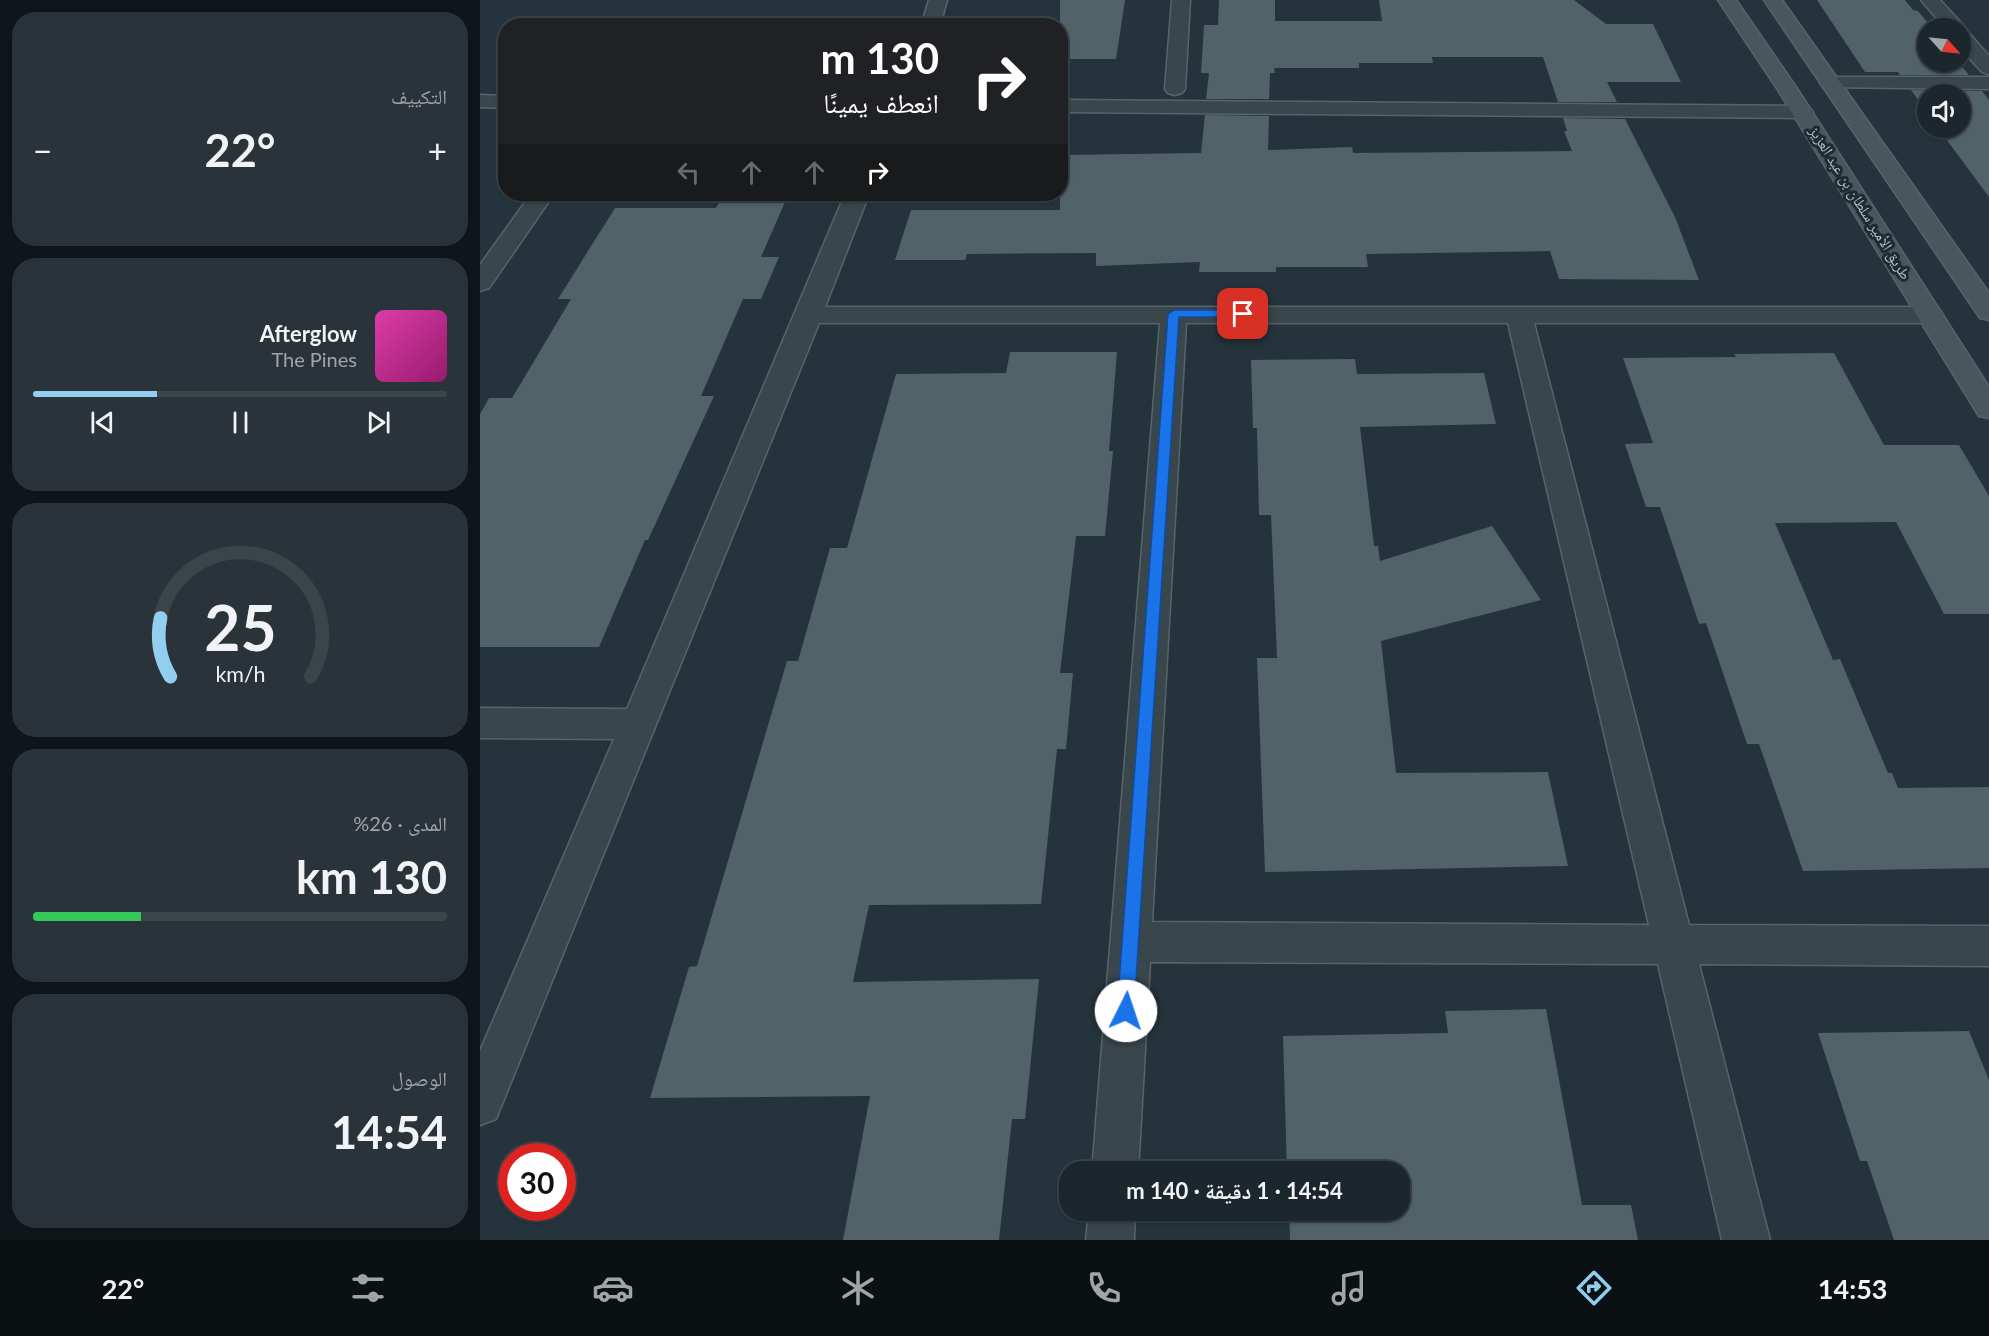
<!DOCTYPE html>
<html lang="ar">
<head>
<meta charset="utf-8">
<style>
	:root { --surface:#1c272d; --page:#293339; --text:#f1f3f6; --muted:#a0a5aa; --line:#3a4449; --accent:#91cef0 }
	body { margin:0; font-family:Lato,"Noto Naskh Arabic",sans-serif; background:var(--page); color:var(--text); direction:rtl; height:100vh; display:flex; flex-direction:column; font-size:22px; white-space:nowrap }
	* { box-sizing:border-box; margin:0 }
	p { font-size:20px; color:var(--muted) }
	.icon { flex:none; width:33px; height:33px; fill:none; stroke:currentColor; stroke-width:2; stroke-linecap:round; stroke-linejoin:round }
	.map { position:relative; flex:1; overflow:hidden; direction:ltr }
	.details { display:flex; flex-direction:column; gap:12px; padding:12px; background:#0f1519; width:480px }
	.details>* { flex:none }
	.banner { position:absolute; left:18px; top:18px; width:570px; height:183px; border-radius:24px; box-shadow:0 2px 4px #0004,0 0 0 2px var(--line); direction:rtl; background:#202124; color:#fff; overflow:hidden }
	.needle { width:39px; rotate:117deg }
	.buttons { position:absolute; left:1437px; top:18px; display:grid; gap:12px }
	.buttons a { display:grid; place-items:center; width:54px; height:54px; border-radius:50%; background:var(--surface); box-shadow:0 2px 4px #0004,0 0 0 2px var(--line); font-size:30px }
	.speed { position:absolute; left:18px; top:1143px; display:flex; gap:12px; font-size:30px; font-weight:700; text-align:center }
	.speed>* { display:grid; place-content:center; width:78px; height:78px; border-radius:50%; background:var(--surface); box-shadow:0 2px 4px #0004,0 0 0 2px var(--line); line-height:1 }
	.speed .limit { border:9px solid #d22; background:#fff; color:#111 }
	.pin { position:absolute; display:grid; place-items:center; width:51px; height:51px; color:#fff; margin:-26px; border-radius:12px; box-shadow:0 3px 9px #0006 }
	.me { position:absolute; width:66px; margin:-33px; rotate:4deg; stroke-linejoin:round; filter:drop-shadow(0 0 4px #0008) }
	.turn { display:flex; align-items:center; gap:21px; height:126px; padding:0 30px; font-size:27px }
	.turn .icon { width:78px; height:78px; stroke-width:2.5 }
	.turn b { display:block; font-size:42px; line-height:51px }
	.lanes { display:flex; align-items:center; height:57px; padding:0 30px; background:#0003; justify-content:center; gap:30px; direction:ltr }
	.lanes .off { opacity:.35 }
	.big { font-size:45px; font-weight:700; line-height:1.1 }
	.details .widget { flex:1; display:flex; flex-direction:column; justify-content:center; gap:9px; min-width:0; padding:0 21px; border-radius:24px; background:var(--page) }
	.details .dial { align-items:center; gap:0 }
	.dial svg { height:156px; overflow:visible; fill:none; stroke:var(--line); stroke-width:7; stroke-linecap:round; text-anchor:middle }
	.dial text { fill:var(--text); stroke:none }
	.song { display:flex; align-items:center; gap:18px }
	.cover { width:72px; height:72px; border-radius:9px; background:linear-gradient(135deg,hsl(320 70% 55%),hsl(320 70% 35%)) }
	.played { height:6px; border-radius:3px; background:linear-gradient(90deg,var(--accent) 30%,var(--line) 30%) }
	.keys { display:flex; justify-content:space-around; direction:ltr }
	.heat { display:flex; justify-content:space-between; align-items:center; font-size:33px; direction:ltr }
	.charge { height:9px; border-radius:4px; background:linear-gradient(90deg,#34c759 26%,var(--line) 0) }
	.trip { position:absolute; left:579px; top:1161px; width:351px; height:60px; border-radius:24px; background:var(--surface); box-shadow:0 2px 4px #0004,0 0 0 2px var(--line); font-weight:700; line-height:60px; text-align:center; direction:rtl }
	.menu { display:flex; height:96px; justify-content:space-around; align-items:center; background:#0b1012; color:var(--muted) }
	.menu .icon { width:42px; height:42px }
	.menu .active { color:var(--accent) }
	.menu b { font-size:27px; color:var(--text) }
	main { display:flex; flex:1; min-height:0 }
	.map>svg:first-child { display:block }
	.building { fill:#516269 }
	.lines { fill:none; stroke-linecap:round; stroke-linejoin:round }
	.minor-casing { stroke:#57646a; stroke-width:3 }
	.secondary-casing { stroke:#57646a; stroke-width:3 }
	.minor { fill:#39464c; fill-rule:evenodd }
	.secondary { fill:#48565e; fill-rule:evenodd }
	.route { fill:#1a73e8; stroke:#114b97; stroke-width:1.5 }
	.labels { text-anchor:middle; stroke-width:6; stroke-linejoin:round; paint-order:stroke }
	.far-street-label { font-size:15px; fill:#b5c1c7; stroke:#1e2b31 }
</style>
</head>
<body>
<main>
<div class="map">
<svg width="1509" height="1240" viewBox="0 0 1509 1240">
	<rect width="100%" height="100%" fill="#25343c"/>
	<path class="building" d="M580,0H645L636,59H580Z
		M739,0H795V21H902L899,0H1094L1126,24H1173L1201,82H1127L1137,102H1078L1063,57H952L953,63H879V68H794L795,73H790L789,99H726L729,73H721L724,25H738Z
		M1337,0H1425L1433,10L1438,11L1452,28H1448V62H1478L1489,75H1420L1418,72H1385Z
		M1431,90L1502,91L1509,100V197L1458,128H1480V94H1448V113Z
		M725,115L789,116L788,150L872,147L873,153L1092,151L1084,131H1087L1083,118L1145,119L1195,217L1219,280L1079,279L1070,251L886,254L888,267H796V272H719L720,262L616,266V253L487,254L485,260H415L431,210H580V155L721,153Z
		M239,202H305L281,257H299L281,299H263L221,396H234L168,540H165L119,647H0V414L9,398H32L91,299H78L135,208H236Z
		M530,352H637L629,451H633L625,536H596L580,673H593L586,749H577L561,904L389,905L373,982L559,979L545,1119H532L519,1240H363L390,1096L170,1098L209,967L217,966L307,661H318L350,548H367L416,374L526,373Z
		M1354,353L1404,445H1479L1509,496V614H1464L1416,522L1295,523L1353,660L1360,659L1408,773H1412L1418,788L1509,787V868L1323,871L1279,744H1267L1226,623L1219,624L1180,507H1166L1145,444L1173,443L1143,358L1256,357L1254,354Z
		M875,359L877,374L1004,373L1016,424L880,427L894,546H898L900,561L1012,526L1061,600L901,641L916,773L1068,772L1088,866L785,872L777,658H797L791,515H779L777,428H773L771,360Z
		M1066,1009L1102,1205H1151L1158,1240H810L809,1210H920V1172H807L803,1036L968,1033L965,1011Z
		M1489,1031L1509,1080V1240H1414L1387,1161H1380L1338,1033Z"/>
	<g class="lines">
		<g class="minor-casing">
			<path id="minor" d="M449,0H467L460,26H441Z
				M692,0H710L705,89L702,93L695,95L688,93L685,89Z
				M1441,0H1460L1482,24L1485,28L1483,30L1487,31L1509,56V74L1502,72L1480,48V28H1465Z
				M1350,77H1509V89L1343,87L1340,83L1343,79Z
				M0,95L26,96V108L0,107Z
				M580,100L1322,106L1329,108L1333,112L1329,116L1322,118L580,112Z
				M51,194H74L9,288L0,291V265Z
				M365,194H389L345,307H1450L1459,309L1463,315L1459,321L1450,323H1054L1209,925L1509,926V966L1219,964L1290,1240H1242L1178,964L670,962L658,1172H612L680,323H339L16,1119L0,1125V1051L134,739L0,738V708L147,709ZM706,323H1028L1169,925L672,922Z
				M609,1210H655L654,1240H606Z"/>
		</g>
		<g class="secondary-casing">
			<path id="secondary" d="M1238,0H1256L1318,90L1509,387V418L1499,416L1298,90Z
				M1284,0H1302L1509,293V320L1500,318Z"/>
		</g>
		<use href="#minor" class="minor"/>
		<use href="#secondary" class="secondary"/>
	</g>
	<path class="route" d="M694,310H763L768,314L763,317H699L654,1011L652,1017L646,1020L640,1017L637,1011L688,314Z"/>
	<g class="labels">
		<g class="far-street-label">
			<text transform="translate(1380 203) rotate(58)" y="5">طريق الأمير سلطان بن عبد العزيز</text>
		</g>
	</g>
</svg>
<div class="buttons">
<a><svg class="needle" viewBox="-14 -14 28 28"><path d="M0-13l5 13h-10z" fill="#e53935"/><path d="M0 13l5-13h-10z" fill="#a0a5aa"/></svg></a>
<a><svg class="icon" aria-label="sound" viewBox="0 0 24 24"><path d="M4 9h4l5-4v14l-5-4H4zM17 9q2 3 0 6"/></svg></a>
</div>
<div class="speed"><div class="limit">30</div></div>
<div class="pin" style="left:763px;top:314px;background:#d93025"><svg class="icon" aria-label="arrive" viewBox="0 0 24 24"><path d="M6 21V4h12l-3 4 3 4H6"/></svg></div>
<svg class="me" style="left:646px;top:1011px" viewBox="-20 -20 40 40"><circle r="19" fill="#fff"/><path d="M0-13L10 11 0 6-10 11z" fill="#1a73e8"/></svg>
<div class="trip">14:54 · 1 دقيقة · 140 m</div>
<div class="banner">
<div class="turn"><svg class="icon" aria-label="right" viewBox="0 0 24 24"><path d="M7 20v-9h11M14 6l5 5-5 5"/></svg><div><b>130 m</b>انعطف يمينًا</div></div>
<div class="lanes"><svg class="icon off" aria-label="left" viewBox="0 0 24 24"><path d="M17 20v-9H6M10 6l-5 5 5 5"/></svg><svg class="icon off" aria-label="ahead" viewBox="0 0 24 24"><path d="M12 20V5M6 11l6-6 6 6"/></svg><svg class="icon off" aria-label="ahead" viewBox="0 0 24 24"><path d="M12 20V5M6 11l6-6 6 6"/></svg><svg class="icon" aria-label="right" viewBox="0 0 24 24"><path d="M7 20v-9h11M14 6l5 5-5 5"/></svg></div>
</div>
</div>
<section class="details">
<div class="widget"><p>التكييف</p>
<div class="heat"><a>−</a><b class="big">22°</b><a>+</a></div>
</div>
<div class="widget">
<div class="song"><i class="cover"></i><div><b>Afterglow</b><p>The Pines</p></div></div>
<div class="played"></div>
<div class="keys"><svg class="icon" aria-label="previous" viewBox="0 0 24 24"><path d="M18 5L8 12l10 7zM5 5v14"/></svg><svg class="icon" aria-label="pause" viewBox="0 0 24 24"><path d="M8 5v14M16 5v14"/></svg><svg class="icon" aria-label="next" viewBox="0 0 24 24"><path d="M6 5l10 7-10 7zM19 5v14"/></svg></div>
</div>
<div class="widget dial"><svg viewBox="0 0 100 80">
<path d="M14 69A42 42 0 1 1 86 69"/>
<path d="M14 69A42 42 0 0 1 9 39" stroke="#91cef0"/>
<text x="50" y="56" font-size="32" font-weight="700">25</text>
<text x="50" y="72" font-size="11">km/h</text>
</svg></div>
<div class="widget"><p>المدى · 26%</p><b class="big">130 km</b><div class="charge"></div></div>
<div class="widget"><p>الوصول</p><b class="big">14:54</b></div>
</section>
</main>
<nav class="menu">
<b>14:53</b>
<svg class="icon active" aria-label="directions" viewBox="0 0 24 24"><path d="M12 3l9 9-9 9-9-9zM9 14v-3h6M13 9l2 2-2 2"/></svg>
<svg class="icon" aria-label="music" viewBox="0 0 24 24"><path d="M9 18V5l10-2v13"/><circle cx="6" cy="18" r="3"/><circle cx="16" cy="16" r="3"/></svg>
<svg class="icon" aria-label="phone" viewBox="0 0 24 24"><path d="M5 4h4l2 5-3 2q2 4 5 5l2-3 5 2v4C11 20 4 13 5 4z"/></svg>
<svg class="icon" aria-label="climate" viewBox="0 0 24 24"><path d="M12 3v18M4 7l16 10M4 17L20 7"/></svg>
<svg class="icon" aria-label="car" viewBox="0 0 24 24"><path d="M5 17H2v-5l4-1 3-4h7l3 4 3 1v5h-3M9 17h6M6 11h13"/><circle cx="7" cy="17" r="2"/><circle cx="17" cy="17" r="2"/></svg>
<svg class="icon" aria-label="filters" viewBox="0 0 24 24"><path d="M4 7h16M4 17h16"/><circle cx="9" cy="7" r="2"/><circle cx="15" cy="17" r="2"/></svg>
<b>22°</b>
</nav>
</body>
</html>
